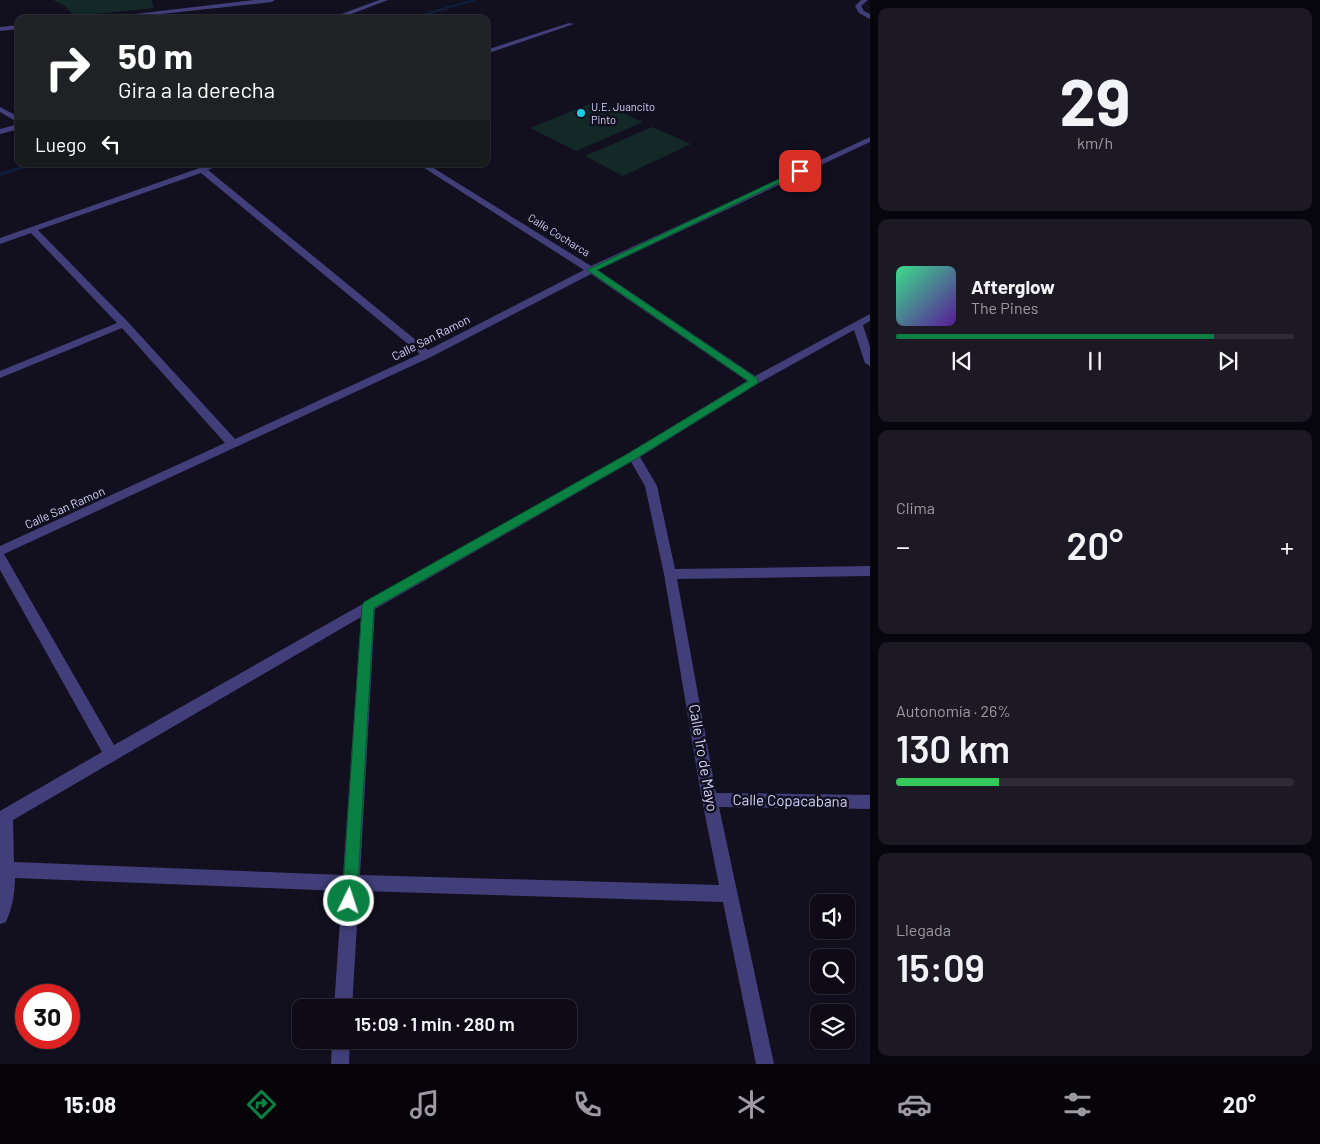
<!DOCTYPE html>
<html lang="es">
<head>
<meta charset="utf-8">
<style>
	:root { --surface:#0e0b17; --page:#1c1924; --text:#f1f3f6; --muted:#9b9ba1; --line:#2e2b36; --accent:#0b8043 }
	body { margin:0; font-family:Barlow,sans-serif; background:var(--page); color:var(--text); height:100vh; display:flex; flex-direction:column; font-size:19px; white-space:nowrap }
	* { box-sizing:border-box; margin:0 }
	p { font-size:16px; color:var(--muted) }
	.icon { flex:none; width:28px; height:28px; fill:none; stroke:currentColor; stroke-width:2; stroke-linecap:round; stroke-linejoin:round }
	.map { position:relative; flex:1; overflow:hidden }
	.details { display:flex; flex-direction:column; gap:8px; padding:8px; background:#08060d; width:450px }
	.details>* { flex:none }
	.banner { position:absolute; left:15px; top:15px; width:475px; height:152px; border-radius:10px; box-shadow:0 1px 4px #0004,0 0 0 1px var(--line); background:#202124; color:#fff; overflow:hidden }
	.buttons { position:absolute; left:810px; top:894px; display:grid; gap:10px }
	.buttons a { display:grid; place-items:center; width:45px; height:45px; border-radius:10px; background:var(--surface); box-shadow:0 1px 4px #0004,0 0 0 1px var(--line); font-size:25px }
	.speed { position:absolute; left:15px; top:984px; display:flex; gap:10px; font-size:25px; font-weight:700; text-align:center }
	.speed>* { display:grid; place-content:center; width:65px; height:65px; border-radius:50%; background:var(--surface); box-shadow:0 1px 4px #0004,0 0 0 1px var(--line); line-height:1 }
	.speed .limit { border:8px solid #d22; background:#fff; color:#111 }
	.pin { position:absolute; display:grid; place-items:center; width:42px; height:42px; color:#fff; margin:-21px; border-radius:10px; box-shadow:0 2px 8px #0006 }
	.me { position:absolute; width:55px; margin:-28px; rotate:4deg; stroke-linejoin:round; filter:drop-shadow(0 0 4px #0008) }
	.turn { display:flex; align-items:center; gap:18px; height:105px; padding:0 20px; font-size:22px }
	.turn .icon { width:65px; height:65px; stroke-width:2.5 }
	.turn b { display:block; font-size:35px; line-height:42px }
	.then { display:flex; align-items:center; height:48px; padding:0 20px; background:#0003; gap:10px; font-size:19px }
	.big { font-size:38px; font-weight:600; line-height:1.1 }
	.details .card { flex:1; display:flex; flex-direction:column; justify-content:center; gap:8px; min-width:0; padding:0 18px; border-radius:10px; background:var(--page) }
	.details .dial { align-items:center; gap:0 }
	.dial b { font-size:65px; line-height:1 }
	.song { display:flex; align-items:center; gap:15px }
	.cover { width:60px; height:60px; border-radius:8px; background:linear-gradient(135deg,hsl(150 70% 55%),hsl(270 70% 35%)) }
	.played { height:5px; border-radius:2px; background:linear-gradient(90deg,var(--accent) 80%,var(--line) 80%) }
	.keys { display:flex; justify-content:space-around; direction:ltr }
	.heat { display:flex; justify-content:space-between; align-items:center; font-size:28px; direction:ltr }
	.charge { height:8px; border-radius:4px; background:linear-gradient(90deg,#34c759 26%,var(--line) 0) }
	.trip { position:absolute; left:292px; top:999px; width:285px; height:50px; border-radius:10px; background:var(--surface); box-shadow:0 1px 4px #0004,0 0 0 1px var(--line); font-weight:600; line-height:50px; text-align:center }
	.dock { display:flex; height:80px; justify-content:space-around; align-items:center; background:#060409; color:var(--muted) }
	.dock .icon { width:35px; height:35px }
	.dock .on { color:var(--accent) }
	.dock b { font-size:22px; color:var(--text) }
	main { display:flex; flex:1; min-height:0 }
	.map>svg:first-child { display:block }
	.green { fill:#132928 }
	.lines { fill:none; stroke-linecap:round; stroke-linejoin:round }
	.stream { fill:#0e1e39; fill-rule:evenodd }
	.minor { fill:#413e7a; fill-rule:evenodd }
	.route { fill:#0b8043; stroke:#07532c }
	.poi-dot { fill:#16cee2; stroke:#120f1f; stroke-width:2 }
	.labels { text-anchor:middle; stroke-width:5; stroke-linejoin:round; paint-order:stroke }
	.far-poi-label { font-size:11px; fill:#d6d2fb; stroke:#120f1f; text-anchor:start }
	.far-street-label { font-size:11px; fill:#d6d2fb; stroke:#120f1f }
	.street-label { font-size:12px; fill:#d6d2fb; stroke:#120f1f }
	.near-street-label { font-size:15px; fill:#d6d2fb; stroke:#120f1f }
</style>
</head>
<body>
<main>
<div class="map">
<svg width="870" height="1064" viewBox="0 0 870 1064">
	<rect width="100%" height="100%" fill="#120f1f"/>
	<path class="green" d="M53,0H151L154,8L75,16L65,6Z
		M597,101L643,122L576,151L530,128Z
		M652,127L691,144L623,176L585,156Z"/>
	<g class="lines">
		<path class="stream" d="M469,0H478L414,19H405Z
			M29,164H38L0,176V172Z"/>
		<path class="minor" d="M254,0H275L272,2L115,19H92Z
			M379,0H388L338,19H328Z
			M861,0H868L861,6L864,11L870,14V19L859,13L855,6Z
			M569,23L574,24L486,54V50Z
			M19,25V29L0,31V27Z
			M0,107L19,117V123L0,112Z
			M19,124V129L0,134V129Z
			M870,137V142L598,270L755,376L870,314V321L863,325L870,347V366L865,363L854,330L759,383L640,457L657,486L675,569L870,566V576L677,579L716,793L870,795V809L719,807L774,1064H756L723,902L359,891L352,1008H334L342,891L15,878C15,893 12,908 6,922L0,924V811L102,752L0,570V546L225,443L122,328L0,378V371L117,323L31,233L0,244V238L211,164H222L208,170L428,350L584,270L418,164H427L591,266ZM201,173L420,354L235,439L128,322L38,230ZM591,274L747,381L629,453L114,745L4,554L431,357ZM631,462L645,486L664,574L702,800L719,885L360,875L375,609ZM361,617L343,875L14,862L13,820Z
			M332,1040H350L349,1064H331Z"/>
	</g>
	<path class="route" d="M798,170L804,171L597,270L758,379V383L637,458L374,608L357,901L355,907L349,909L344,907L342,901L362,606L364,602L629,453L748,381L587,270Z"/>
	<circle class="poi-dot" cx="581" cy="113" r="5"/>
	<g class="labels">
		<g class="far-poi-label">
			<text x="591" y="111">U.E. Juancito<tspan x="591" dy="13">Pinto</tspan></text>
		</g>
		<g class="far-street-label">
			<text transform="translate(559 235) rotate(32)" y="4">Calle Cocharca</text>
		</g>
		<g class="street-label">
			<text transform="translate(431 338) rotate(-27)" y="4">Calle San Ramon</text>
			<text transform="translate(65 508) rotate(-24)" y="4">Calle San Ramon</text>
		</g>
		<g class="near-street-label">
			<text transform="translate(703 758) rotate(80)" y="5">Calle 1ro de Mayo</text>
			<text transform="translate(790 801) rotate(1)" y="5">Calle Copacabana</text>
		</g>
	</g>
</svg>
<div class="buttons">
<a><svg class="icon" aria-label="sound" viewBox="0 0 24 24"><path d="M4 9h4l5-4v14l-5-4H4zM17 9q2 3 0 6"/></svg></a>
<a><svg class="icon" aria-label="search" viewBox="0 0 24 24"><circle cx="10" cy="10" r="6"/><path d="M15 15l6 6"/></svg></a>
<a><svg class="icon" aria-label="layers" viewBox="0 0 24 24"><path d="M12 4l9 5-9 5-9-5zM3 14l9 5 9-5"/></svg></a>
</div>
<div class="speed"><div class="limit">30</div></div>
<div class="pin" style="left:800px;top:171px;background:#d93025"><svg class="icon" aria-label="arrive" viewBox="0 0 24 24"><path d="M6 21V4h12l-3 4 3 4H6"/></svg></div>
<svg class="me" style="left:349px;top:901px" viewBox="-20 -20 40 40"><circle r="17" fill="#0b8043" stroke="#fff" stroke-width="3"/><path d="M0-11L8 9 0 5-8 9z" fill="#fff"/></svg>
<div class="trip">15:09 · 1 min · 280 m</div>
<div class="banner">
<div class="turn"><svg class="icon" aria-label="right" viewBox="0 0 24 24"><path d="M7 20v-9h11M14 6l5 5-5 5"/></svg><div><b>50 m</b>Gira a la derecha</div></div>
<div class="then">Luego<svg class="icon" aria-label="left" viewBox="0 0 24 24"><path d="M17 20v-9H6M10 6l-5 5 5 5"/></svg></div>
</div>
</div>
<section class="details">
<div class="card dial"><b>29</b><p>km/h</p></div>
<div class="card">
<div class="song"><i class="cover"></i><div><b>Afterglow</b><p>The Pines</p></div></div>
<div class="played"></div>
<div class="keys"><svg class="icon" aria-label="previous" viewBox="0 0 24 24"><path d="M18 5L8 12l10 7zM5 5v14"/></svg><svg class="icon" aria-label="pause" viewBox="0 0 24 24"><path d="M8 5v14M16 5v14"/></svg><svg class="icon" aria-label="next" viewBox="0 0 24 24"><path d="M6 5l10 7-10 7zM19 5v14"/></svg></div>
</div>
<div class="card"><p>Clima</p>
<div class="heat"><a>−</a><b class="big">20°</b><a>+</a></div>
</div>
<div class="card"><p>Autonomía · 26%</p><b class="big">130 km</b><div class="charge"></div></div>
<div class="card"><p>Llegada</p><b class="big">15:09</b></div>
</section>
</main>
<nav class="dock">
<b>15:08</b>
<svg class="icon on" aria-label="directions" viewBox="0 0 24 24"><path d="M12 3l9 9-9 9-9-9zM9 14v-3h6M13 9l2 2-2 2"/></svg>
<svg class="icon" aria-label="music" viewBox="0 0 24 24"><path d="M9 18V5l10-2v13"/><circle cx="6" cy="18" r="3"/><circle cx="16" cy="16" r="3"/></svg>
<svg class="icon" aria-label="phone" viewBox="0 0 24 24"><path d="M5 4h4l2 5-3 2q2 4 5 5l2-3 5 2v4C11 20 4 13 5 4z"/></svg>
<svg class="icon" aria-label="climate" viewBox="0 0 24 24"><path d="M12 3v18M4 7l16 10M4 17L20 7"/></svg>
<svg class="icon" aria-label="car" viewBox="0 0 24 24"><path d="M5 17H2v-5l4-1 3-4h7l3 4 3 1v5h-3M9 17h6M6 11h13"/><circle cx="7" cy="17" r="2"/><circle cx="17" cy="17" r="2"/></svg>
<svg class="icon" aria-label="filters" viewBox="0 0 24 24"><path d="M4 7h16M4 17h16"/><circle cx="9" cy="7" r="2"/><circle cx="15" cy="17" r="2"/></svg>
<b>20°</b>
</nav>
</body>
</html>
